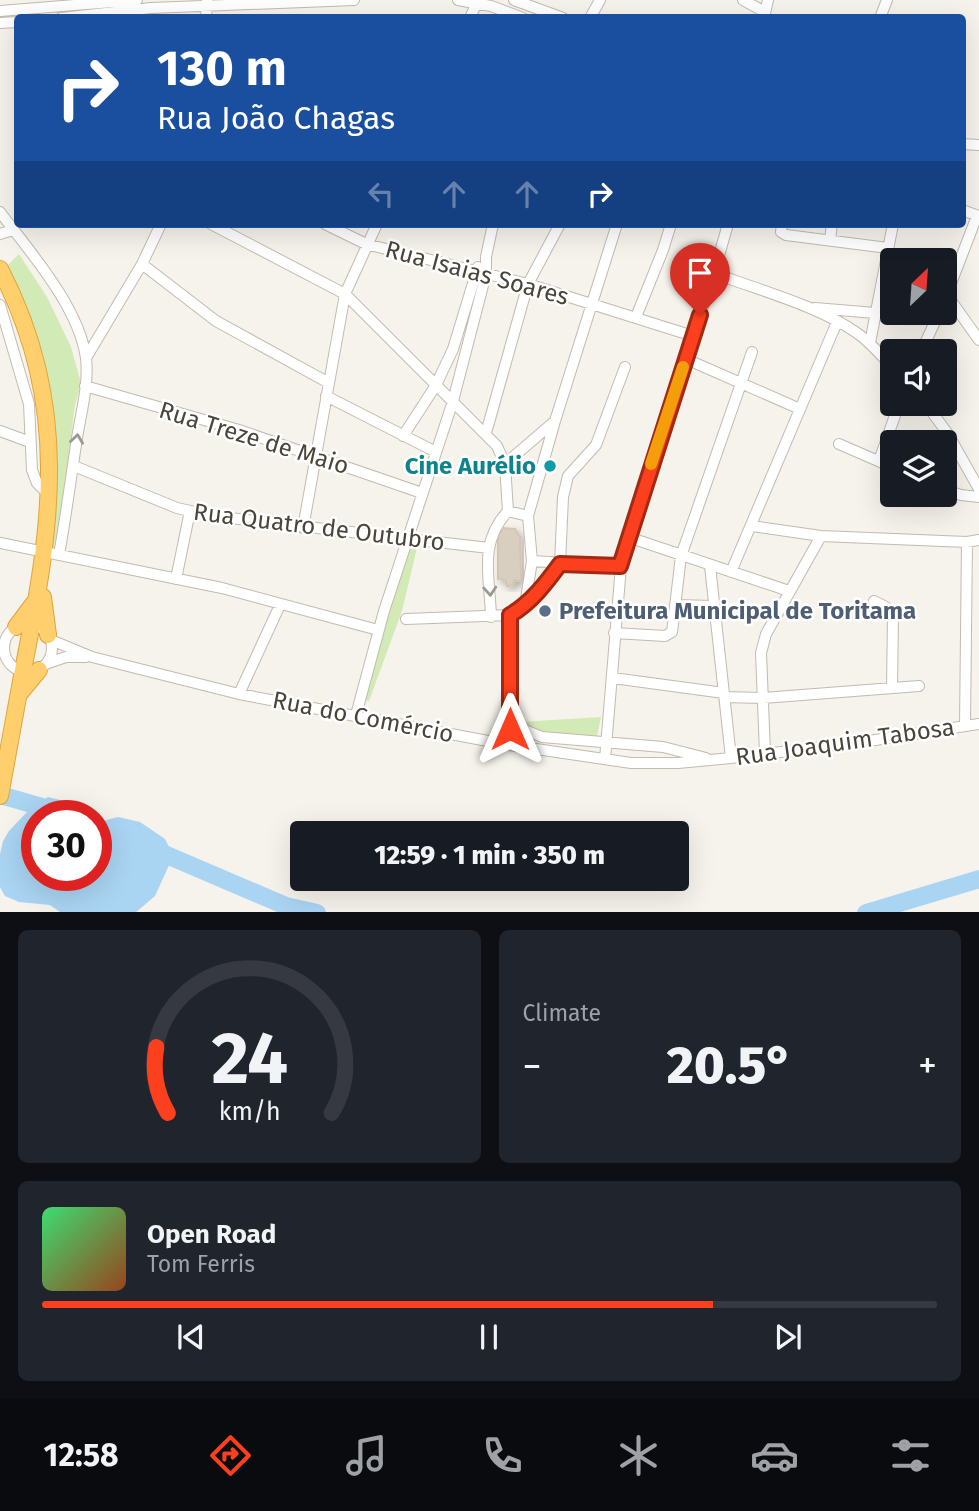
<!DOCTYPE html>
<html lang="en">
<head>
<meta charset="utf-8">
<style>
	:root { --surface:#171b24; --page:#20242c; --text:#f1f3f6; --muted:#9ea1a6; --line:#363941; --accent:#fc3f1d }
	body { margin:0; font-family:"Fira Sans",sans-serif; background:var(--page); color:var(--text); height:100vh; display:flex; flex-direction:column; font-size:26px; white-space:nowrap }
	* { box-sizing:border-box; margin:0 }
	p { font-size:23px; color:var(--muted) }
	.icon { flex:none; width:38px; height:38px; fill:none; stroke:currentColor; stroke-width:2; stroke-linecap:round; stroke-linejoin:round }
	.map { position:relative; height:912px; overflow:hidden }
	.panel { display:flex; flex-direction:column; gap:18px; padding:18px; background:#0d0f14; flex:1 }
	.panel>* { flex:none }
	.banner { position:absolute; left:14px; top:14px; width:952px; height:214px; border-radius:7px; box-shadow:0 7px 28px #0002; background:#1a4fa0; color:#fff; overflow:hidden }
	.needle { width:46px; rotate:25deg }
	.controls { position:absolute; left:880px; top:248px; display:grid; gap:14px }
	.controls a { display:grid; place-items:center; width:77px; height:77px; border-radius:7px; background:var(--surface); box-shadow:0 7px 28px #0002; font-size:35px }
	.speed { position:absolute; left:21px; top:800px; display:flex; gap:14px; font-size:35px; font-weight:700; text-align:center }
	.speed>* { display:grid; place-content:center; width:91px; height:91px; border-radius:50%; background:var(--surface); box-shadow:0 7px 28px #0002; line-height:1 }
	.speed .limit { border:10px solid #d22; background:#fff; color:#111 }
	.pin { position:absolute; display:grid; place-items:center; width:60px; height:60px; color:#fff; margin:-72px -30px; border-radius:50% 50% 50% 0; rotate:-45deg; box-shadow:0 0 7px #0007 }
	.pin .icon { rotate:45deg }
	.me { position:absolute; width:77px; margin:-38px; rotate:0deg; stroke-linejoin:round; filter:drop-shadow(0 0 5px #0008) }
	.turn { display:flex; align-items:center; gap:24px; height:147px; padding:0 28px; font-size:32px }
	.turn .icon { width:91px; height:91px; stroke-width:2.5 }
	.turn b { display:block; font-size:49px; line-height:60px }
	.lanes { display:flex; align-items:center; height:66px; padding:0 28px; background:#0003; justify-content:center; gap:35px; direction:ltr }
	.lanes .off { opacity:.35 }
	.big { font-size:52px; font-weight:800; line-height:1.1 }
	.panel .card { flex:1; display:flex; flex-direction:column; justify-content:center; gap:10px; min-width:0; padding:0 24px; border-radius:10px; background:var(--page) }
	.panel .dial { align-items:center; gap:0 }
	.dial svg { height:182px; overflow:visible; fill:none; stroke:var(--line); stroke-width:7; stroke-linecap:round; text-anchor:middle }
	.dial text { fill:var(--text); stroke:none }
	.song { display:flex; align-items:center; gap:21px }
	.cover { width:84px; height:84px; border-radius:10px; background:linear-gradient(135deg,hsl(140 70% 55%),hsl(20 70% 35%)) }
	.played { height:7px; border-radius:4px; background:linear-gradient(90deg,var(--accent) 75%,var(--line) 75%) }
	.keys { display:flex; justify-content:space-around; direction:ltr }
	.heat { display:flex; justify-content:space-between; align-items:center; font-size:38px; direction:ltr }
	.panel .tiles { flex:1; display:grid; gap:18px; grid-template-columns:1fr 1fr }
	.card:last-child { grid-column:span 2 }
	.trip { position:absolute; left:290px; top:821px; width:399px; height:70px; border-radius:7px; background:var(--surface); box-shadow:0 7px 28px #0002; font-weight:800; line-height:70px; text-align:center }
	.tabs { display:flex; height:112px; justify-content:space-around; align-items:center; background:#090b0e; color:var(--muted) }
	.tabs .icon { width:49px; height:49px }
	.tabs .selected { color:var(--accent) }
	.tabs b { font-size:32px; color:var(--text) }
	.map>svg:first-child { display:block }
	.green { fill:#d2eab5 }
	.water { fill:#a9d4f2 }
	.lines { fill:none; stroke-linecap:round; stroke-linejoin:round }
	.river { stroke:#a9d4f2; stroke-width:18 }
	.building { fill:#d8cfc1; stroke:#d3c7b4; stroke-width:2; filter:url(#shadow) }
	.minor-casing { stroke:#c2bbae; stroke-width:12 }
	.highway-casing { stroke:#e0a43c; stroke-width:18 }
	.minor { stroke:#fff; stroke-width:10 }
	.highway { stroke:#ffcf6e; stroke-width:16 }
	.oneway { stroke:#9c9892 }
	.route-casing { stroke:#a42913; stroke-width:18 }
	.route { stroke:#fc3f1d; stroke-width:12 }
	.slow { stroke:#f59e0b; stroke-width:12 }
	.culture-dot { fill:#0f9aa8; stroke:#fff; stroke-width:2.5 }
	.service-dot { fill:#5c6f8a; stroke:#fff; stroke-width:2.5 }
	.labels { text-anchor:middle; stroke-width:5; stroke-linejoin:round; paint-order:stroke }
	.street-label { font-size:24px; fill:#4b4439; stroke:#fff }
	.culture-label { font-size:24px; font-weight:bold; fill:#0d838f; stroke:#fff; text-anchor:end }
	.service-label { font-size:24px; font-weight:bold; fill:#4e5e75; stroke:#fff; text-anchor:start }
</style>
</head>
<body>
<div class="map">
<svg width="979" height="913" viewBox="0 0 979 913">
	<defs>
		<filter id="shadow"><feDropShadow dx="3.5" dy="3.5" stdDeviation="3.5" flood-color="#0004"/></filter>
	</defs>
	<rect width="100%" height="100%" fill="#f6f3ec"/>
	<path class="green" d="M19,254L47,297L71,347L81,383L75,405L57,547H52L56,491L55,426L51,402L6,267Z
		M400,548H417L402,611L369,701L358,699Z
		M601,717L595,745L520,737V722Z"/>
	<path class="water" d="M48,797L68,802L92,815L37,816V875H96V817L103,821L118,817L140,822L165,839L169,847L170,863L155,896L135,913L60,912L50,905L19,902L5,896L0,887V854L3,841L9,831L27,812Z"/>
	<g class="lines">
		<path class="river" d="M0,795L73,816
			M148,847L286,906L317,913
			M866,913L979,879"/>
	</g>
	<path class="building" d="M503,528L515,529L520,537L521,581L514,580L513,585L507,586L505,580L498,579V536Z"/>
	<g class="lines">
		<g class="minor-casing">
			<path id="minor" d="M458,0L491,6L523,18
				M514,0L563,18
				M743,0L765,12
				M0,11L137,0
				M61,18L151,8L354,0
				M206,18L207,0
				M470,18L478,0
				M590,18L600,0
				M764,18L768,0
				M880,18L887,0
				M0,23L18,22
				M962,144L979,145
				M962,210L979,216
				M0,212C30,252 79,307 86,358C89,384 81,413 77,438C71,477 66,516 59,555
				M211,224L345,294L497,446L505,464L508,511C478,543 490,576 491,617
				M325,224L366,244L528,284L693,336
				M782,224L781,232L786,235L888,248
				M0,234L13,230
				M830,240L832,224
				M142,264L216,321L329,383
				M714,273C758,290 819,306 857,333C870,342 881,355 892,367
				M947,295L979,340
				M945,299L977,216
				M0,305L29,404L32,470L37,483L49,495
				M815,308L875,313
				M636,317L663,250L671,224
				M870,343L893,224
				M921,352L939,313
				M86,358L142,264L161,224
				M686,359L800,409
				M85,386L239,430L422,493
				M326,396L436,452
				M926,404L948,434L979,489
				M0,431L30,442
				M486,433L528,284L560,224
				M403,436L436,385L453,349L478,267
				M839,444L892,467
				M879,461L899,404
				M505,464L555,421
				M74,466L177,508L213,516L489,548
				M945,490L961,495L979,497
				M508,511L528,516L532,561L525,605
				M528,516L555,421L617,224
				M752,526L821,536L967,542L979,540
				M303,528L345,294L377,224
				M628,537L789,591
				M0,543L222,588L378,630
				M532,561L620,566
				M710,566L731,758
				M731,572L837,322
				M176,579L190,511
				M874,601L886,607L893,616L892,688
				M676,605L713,606
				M406,619L510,615L525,605L542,587L560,564L563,497L568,476L596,445L625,367
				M4 648a24 24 0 1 1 48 0a24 24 0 1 1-48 0Z
				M614,633L665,636L672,632L681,556L752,352
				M51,640L92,657L239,694L509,745L631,763H678L731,758L856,743L979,724
				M48,663L66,657H86
				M613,678L724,693
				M239,694L280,605
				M724,697L763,698L919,686
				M356,715L384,611L453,401L486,274V257L493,224
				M965,725L967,542
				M510,728L525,730L542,737L663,747L706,758
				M510,735V615
				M765,753L761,653L766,634L821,536
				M605,759L622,554L714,273L728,224"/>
		</g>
		<g class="highway-casing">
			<path id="highway" d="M0,269C71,406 52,526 23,670C15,712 8,754 0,796
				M43,597L48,635
				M16,627L34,603
				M20,693L39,670"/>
		</g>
		<use href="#minor" class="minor"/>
		<use href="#highway" class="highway"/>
	</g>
	<defs><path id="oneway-chevron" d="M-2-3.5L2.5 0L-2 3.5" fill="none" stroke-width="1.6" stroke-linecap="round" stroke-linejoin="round" transform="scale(1.75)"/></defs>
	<g class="oneway">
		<use href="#oneway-chevron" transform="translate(77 439) rotate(-82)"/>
		<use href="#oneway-chevron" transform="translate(490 591) rotate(86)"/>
	</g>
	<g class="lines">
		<g class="route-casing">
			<path id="route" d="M510,729V615C531,603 546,583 560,564L620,566L700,315"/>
		</g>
		<use href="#route" class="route"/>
		<path class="slow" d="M651,464L683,367"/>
	</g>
	<circle class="culture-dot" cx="550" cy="466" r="7"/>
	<circle class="service-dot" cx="545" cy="611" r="7"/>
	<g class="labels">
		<g class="street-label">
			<text transform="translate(477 273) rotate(15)" y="8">Rua Isaias Soares</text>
			<text transform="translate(254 438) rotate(17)" y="8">Rua Treze de Maio</text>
			<text transform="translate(319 527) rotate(7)" y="8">Rua Quatro de Outubro</text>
			<text transform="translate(363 717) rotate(11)" y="8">Rua do Comércio</text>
			<text transform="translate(845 742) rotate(-8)" y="8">Rua Joaquim Tabosa</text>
		</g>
		<g class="culture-label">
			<text x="536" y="474">Cine Aurélio</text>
		</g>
		<g class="service-label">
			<text x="559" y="619">Prefeitura Municipal de Toritama</text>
		</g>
	</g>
</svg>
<div class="controls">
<a><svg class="needle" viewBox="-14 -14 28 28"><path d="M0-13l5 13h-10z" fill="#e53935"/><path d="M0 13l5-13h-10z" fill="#9ea1a6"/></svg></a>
<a><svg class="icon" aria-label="sound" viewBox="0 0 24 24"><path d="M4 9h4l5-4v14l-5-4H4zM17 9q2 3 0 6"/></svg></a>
<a><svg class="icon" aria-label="layers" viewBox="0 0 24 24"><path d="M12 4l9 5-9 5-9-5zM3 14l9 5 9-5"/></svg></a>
</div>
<div class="speed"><div class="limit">30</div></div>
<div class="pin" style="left:700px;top:315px;background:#d93025"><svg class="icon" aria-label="arrive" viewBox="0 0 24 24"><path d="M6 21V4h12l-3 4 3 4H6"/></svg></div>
<svg class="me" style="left:510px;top:729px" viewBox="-20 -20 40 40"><path d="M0-17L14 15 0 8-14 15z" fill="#fc3f1d" stroke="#fff" stroke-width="4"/></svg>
<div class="trip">12:59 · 1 min · 350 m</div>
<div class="banner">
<div class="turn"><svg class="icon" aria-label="right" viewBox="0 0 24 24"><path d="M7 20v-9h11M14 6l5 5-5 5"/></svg><div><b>130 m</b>Rua João Chagas</div></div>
<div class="lanes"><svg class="icon off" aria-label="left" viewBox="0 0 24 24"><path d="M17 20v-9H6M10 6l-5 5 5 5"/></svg><svg class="icon off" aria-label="ahead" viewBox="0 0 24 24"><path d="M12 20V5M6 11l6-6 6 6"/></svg><svg class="icon off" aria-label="ahead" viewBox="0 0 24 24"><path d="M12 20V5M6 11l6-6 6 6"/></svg><svg class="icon" aria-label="right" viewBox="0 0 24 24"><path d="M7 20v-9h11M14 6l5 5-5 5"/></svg></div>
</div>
</div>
<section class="panel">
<div class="tiles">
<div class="card dial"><svg viewBox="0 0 100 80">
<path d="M14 69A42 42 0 1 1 86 69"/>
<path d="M14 69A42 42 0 0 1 9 40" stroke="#fc3f1d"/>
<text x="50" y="56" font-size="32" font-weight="700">24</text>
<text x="50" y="72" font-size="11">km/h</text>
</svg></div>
<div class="card"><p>Climate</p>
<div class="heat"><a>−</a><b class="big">20.5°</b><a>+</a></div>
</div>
<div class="card">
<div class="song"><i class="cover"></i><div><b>Open Road</b><p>Tom Ferris</p></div></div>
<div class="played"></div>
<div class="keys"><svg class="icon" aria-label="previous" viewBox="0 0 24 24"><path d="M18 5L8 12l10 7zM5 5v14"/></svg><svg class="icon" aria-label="pause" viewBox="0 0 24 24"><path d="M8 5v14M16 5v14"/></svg><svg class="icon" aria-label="next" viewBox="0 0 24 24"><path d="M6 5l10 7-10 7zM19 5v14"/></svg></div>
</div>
</div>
</section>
<nav class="tabs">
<b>12:58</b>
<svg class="icon selected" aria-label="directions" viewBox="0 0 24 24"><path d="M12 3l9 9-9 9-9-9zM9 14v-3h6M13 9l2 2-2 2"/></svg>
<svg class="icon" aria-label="music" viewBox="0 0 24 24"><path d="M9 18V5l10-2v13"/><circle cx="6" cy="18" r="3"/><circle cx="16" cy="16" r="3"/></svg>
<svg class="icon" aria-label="phone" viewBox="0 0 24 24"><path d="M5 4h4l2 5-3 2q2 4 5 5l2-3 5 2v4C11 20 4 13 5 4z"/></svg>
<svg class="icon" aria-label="climate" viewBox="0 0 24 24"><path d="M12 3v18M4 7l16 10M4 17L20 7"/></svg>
<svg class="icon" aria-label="car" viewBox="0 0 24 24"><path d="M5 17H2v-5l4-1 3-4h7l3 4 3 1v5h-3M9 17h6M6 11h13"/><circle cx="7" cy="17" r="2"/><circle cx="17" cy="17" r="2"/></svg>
<svg class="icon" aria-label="filters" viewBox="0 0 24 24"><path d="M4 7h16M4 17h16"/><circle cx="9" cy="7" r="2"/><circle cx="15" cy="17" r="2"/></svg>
</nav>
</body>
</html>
